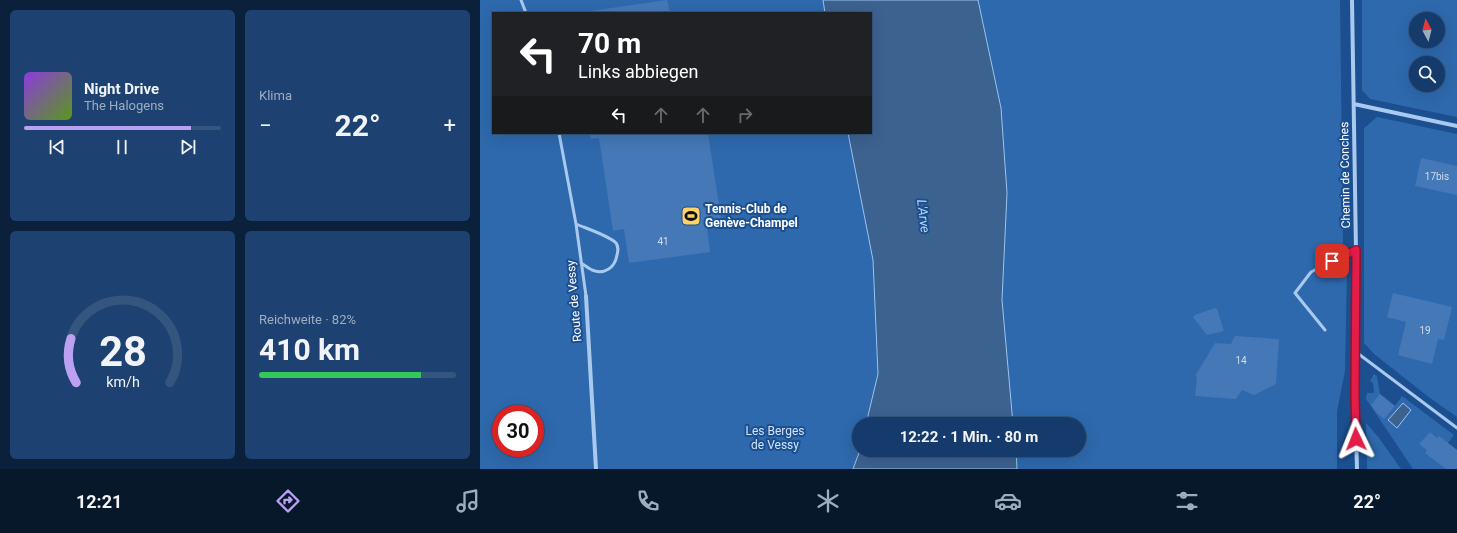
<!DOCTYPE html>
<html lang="de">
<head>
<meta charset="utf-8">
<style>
	:root { --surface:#143b6b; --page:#1d4271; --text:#f1f3f6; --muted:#9dadc1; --line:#33557e; --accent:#bca0f2 }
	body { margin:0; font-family:Roboto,sans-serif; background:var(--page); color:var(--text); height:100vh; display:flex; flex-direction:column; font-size:15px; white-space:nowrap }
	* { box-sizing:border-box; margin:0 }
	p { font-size:13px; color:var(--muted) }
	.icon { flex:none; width:22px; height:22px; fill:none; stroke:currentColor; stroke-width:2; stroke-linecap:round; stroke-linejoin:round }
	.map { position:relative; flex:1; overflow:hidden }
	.panel { display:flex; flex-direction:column; gap:10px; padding:10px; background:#0b203b; width:480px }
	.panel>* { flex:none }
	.top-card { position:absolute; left:12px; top:12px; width:380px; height:122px; border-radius:0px; box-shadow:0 4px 16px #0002,0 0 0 1px var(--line); background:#202124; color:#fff; overflow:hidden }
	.needle { width:26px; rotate:353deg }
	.fabs { position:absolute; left:929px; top:12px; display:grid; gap:8px }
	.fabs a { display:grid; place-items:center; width:36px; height:36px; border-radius:50%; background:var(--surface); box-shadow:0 4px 16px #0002,0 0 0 1px var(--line); font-size:20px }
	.speed { position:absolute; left:12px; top:405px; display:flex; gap:8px; font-size:20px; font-weight:700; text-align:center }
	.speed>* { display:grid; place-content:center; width:52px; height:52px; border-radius:50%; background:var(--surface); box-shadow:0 4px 16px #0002,0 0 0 1px var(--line); line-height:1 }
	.speed .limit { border:6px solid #d22; background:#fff; color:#111 }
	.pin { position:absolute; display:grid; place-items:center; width:34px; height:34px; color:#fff; margin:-17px; border-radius:8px; box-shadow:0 2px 6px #0006 }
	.me { position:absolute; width:44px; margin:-22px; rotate:358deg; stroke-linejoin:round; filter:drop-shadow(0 0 3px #0008) }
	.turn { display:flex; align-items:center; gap:14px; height:84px; padding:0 20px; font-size:18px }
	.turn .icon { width:52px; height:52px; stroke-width:2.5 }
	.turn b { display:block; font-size:28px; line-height:34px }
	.lanes { display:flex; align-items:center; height:38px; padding:0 20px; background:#0003; justify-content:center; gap:20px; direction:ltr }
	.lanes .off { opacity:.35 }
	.big { font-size:30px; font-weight:700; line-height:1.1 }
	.panel .widget { flex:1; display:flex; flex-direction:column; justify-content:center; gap:6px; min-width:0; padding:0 14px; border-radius:6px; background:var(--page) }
	.panel .dial { align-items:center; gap:0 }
	.dial svg { height:104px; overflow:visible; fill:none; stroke:var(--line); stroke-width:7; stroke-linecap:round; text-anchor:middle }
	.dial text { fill:var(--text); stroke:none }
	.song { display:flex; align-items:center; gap:12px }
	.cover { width:48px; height:48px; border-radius:6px; background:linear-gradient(135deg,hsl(270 70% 55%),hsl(90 70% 35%)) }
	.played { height:4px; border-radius:2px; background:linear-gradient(90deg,var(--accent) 85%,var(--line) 85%) }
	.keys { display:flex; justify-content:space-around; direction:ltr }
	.heat { display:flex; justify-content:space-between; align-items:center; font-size:22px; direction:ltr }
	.charge { height:6px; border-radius:3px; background:linear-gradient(90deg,#34c759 82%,var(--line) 0) }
	.panel .tiles { flex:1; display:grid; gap:10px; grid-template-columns:repeat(2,1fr) }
	.trip { position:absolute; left:372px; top:417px; width:234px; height:40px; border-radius:20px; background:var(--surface); box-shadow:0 4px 16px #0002,0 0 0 1px var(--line); font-weight:700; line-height:40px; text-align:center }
	.menu { display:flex; height:64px; justify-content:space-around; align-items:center; background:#08182b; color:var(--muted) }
	.menu .icon { width:28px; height:28px }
	.menu .selected { color:var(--accent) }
	.menu b { font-size:18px; color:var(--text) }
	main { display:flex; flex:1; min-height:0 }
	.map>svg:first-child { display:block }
	.green { fill:#2e69ad; fill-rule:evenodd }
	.water { fill:#3c6290; stroke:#9cc4f0 }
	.building { fill:#4478b7 }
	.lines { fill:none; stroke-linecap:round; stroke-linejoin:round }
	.lane { stroke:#a9c9ee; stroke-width:3 }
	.street { stroke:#a9c9ee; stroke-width:4 }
	.route-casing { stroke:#92132f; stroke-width:10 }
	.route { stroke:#e11d48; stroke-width:7 }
	.labels { text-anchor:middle; stroke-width:4; stroke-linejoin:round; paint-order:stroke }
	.number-label { font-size:10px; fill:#d0dded }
	.street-label { font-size:12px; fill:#fff; stroke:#1b4f8f }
	.poi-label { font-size:12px; font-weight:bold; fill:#fff; stroke:#1b4f8f; text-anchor:start }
	.park-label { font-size:12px; fill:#cfe3fa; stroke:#1b4f8f }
	.water-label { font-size:13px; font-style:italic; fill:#b5d3f5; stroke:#1b4f8f }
</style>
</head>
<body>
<main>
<section class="panel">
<div class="tiles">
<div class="widget">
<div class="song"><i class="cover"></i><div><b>Night Drive</b><p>The Halogens</p></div></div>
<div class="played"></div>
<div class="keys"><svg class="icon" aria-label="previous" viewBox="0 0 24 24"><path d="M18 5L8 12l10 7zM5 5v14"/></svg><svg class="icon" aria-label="pause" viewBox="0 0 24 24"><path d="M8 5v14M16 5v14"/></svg><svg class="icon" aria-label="next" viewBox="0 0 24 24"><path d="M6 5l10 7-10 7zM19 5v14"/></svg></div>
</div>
<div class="widget"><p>Klima</p>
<div class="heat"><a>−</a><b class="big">22°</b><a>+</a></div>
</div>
<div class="widget dial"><svg viewBox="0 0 100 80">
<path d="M14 69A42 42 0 1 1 86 69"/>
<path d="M14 69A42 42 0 0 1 10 35" stroke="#bca0f2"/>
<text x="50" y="56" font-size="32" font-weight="700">28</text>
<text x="50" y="72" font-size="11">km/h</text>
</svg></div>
<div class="widget"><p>Reichweite · 82%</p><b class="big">410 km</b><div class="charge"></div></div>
</div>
</section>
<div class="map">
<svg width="977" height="469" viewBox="0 0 977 469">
	<rect width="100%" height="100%" fill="#1b4f8f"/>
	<path class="green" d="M0,0H343L345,13H13V133H368L393,260L398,374L386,424H379L380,450L373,469H0ZM21,414H55V448H21Z
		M498,0H860L863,244L849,254L855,273L867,268L865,371L857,411V469H537L536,450H599V424H533L522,300L527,193L521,108Z
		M882,0H977V117L890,99L882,90ZM936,19H958V41H936ZM936,63H958V85H936Z
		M897,117L977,134V417L950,398L894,354L884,343V128Z
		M894,374L897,376L900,394L915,406L922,396L974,435L968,443L977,450V469H933L886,399L887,393H894L893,383L890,381Z
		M886,423L899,438L921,469H887Z"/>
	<path class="water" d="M343,0H498L521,108L527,193L522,300L533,424H386L398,374L393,260L368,133H391V13H345Z
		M923,403L931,410L917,428L908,420Z
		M380,450H536L537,469H373Z"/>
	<path class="building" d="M187,0L190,13H103V12Z
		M110,133H228L241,218L226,220L230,252L149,263L144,229L133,231L119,138L111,139Z
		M941,158L977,166V195L935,186Z
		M913,293L972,307L964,340L958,339L952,364L918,355L926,322L907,317Z
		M735,308L737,309L744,331L727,335L713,317L715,315Z
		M755,336L799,339L796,384L774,395L762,390L756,399L715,396L717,377L715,376L735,343L751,344Z
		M900,394L915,406L904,419L897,413L891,405Z
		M950,432L957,438L959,436L977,450V469H966L945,453L947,450L939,444Z"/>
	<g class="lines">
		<path class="lane" d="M41,0L46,13
			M79,133L96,224L106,296
			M96,224C105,228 130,236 136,243C139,247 138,251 137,255C135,268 124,275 112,270C108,268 104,265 101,263
			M845,330L815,293L831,272L852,261L876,251
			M876,352L977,428"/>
		<path class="street" d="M872,0L876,251L875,394L877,469
			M874,104L977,126
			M106,296L116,469"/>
	</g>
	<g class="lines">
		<g class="route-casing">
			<path id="route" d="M852,261L876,250L875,394L876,439"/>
		</g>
		<use href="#route" class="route"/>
	</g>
	<defs>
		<g id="stadium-square" transform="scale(1)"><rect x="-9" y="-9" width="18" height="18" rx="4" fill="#ffd166" stroke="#1b4f8f"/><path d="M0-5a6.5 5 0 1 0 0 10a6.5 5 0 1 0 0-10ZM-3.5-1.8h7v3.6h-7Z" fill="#111"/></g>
	</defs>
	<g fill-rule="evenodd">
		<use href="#stadium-square" x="211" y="216"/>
	</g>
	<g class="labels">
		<g class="number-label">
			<text x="957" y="180">17bis</text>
			<text x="183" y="245">41</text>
			<text x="945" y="334">19</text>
			<text x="761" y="364">14</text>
		</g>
		<g class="street-label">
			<text transform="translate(865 175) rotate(-91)" y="4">Chemin de Conches</text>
			<text transform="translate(94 301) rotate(-95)" y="4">Route de Vessy</text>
		</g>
		<g class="poi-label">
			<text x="225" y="213">Tennis-Club de<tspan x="225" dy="14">Genève-Champel</tspan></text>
		</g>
		<g class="park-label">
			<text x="295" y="435">Les Berges<tspan x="295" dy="14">de Vessy</tspan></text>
		</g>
		<g class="water-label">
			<text transform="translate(444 216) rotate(83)" y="5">L'Arve</text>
		</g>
	</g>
</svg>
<div class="fabs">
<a><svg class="needle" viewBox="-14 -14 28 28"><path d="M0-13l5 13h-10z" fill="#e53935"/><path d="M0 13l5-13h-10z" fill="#9dadc1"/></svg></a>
<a><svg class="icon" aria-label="search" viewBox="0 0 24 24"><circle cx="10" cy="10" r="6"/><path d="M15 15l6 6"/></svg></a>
</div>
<div class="speed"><div class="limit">30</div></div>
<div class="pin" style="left:852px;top:261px;background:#d93025"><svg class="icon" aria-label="arrive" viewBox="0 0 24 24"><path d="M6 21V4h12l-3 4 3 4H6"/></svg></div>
<svg class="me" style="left:876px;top:439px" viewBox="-20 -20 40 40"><path d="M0-17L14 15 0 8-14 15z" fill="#e11d48" stroke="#fff" stroke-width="4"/></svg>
<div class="trip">12:22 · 1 Min. · 80 m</div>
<div class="top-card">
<div class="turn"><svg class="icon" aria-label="left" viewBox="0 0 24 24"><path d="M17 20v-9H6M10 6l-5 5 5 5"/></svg><div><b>70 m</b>Links abbiegen</div></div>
<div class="lanes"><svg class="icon" aria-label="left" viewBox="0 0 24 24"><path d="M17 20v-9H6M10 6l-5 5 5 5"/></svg><svg class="icon off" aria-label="ahead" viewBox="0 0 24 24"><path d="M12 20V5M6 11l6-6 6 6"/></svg><svg class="icon off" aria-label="ahead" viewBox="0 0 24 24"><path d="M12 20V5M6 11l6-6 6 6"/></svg><svg class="icon off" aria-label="right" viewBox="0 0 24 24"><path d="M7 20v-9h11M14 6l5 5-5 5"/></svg></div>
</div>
</div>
</main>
<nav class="menu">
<b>12:21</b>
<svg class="icon selected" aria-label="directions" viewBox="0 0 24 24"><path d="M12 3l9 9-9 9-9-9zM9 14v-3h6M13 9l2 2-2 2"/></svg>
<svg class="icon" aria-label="music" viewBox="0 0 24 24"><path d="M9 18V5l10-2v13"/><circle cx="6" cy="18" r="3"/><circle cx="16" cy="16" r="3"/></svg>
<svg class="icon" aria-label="phone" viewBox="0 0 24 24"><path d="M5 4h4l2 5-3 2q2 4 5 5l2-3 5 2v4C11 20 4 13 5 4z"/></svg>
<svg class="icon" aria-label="climate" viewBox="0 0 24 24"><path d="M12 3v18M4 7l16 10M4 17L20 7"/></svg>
<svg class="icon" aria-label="car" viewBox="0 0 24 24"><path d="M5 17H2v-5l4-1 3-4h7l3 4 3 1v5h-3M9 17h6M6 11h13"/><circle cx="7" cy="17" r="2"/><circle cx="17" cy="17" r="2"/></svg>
<svg class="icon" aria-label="filters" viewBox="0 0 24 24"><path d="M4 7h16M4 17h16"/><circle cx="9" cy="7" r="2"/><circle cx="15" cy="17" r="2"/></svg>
<b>22°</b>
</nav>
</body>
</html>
